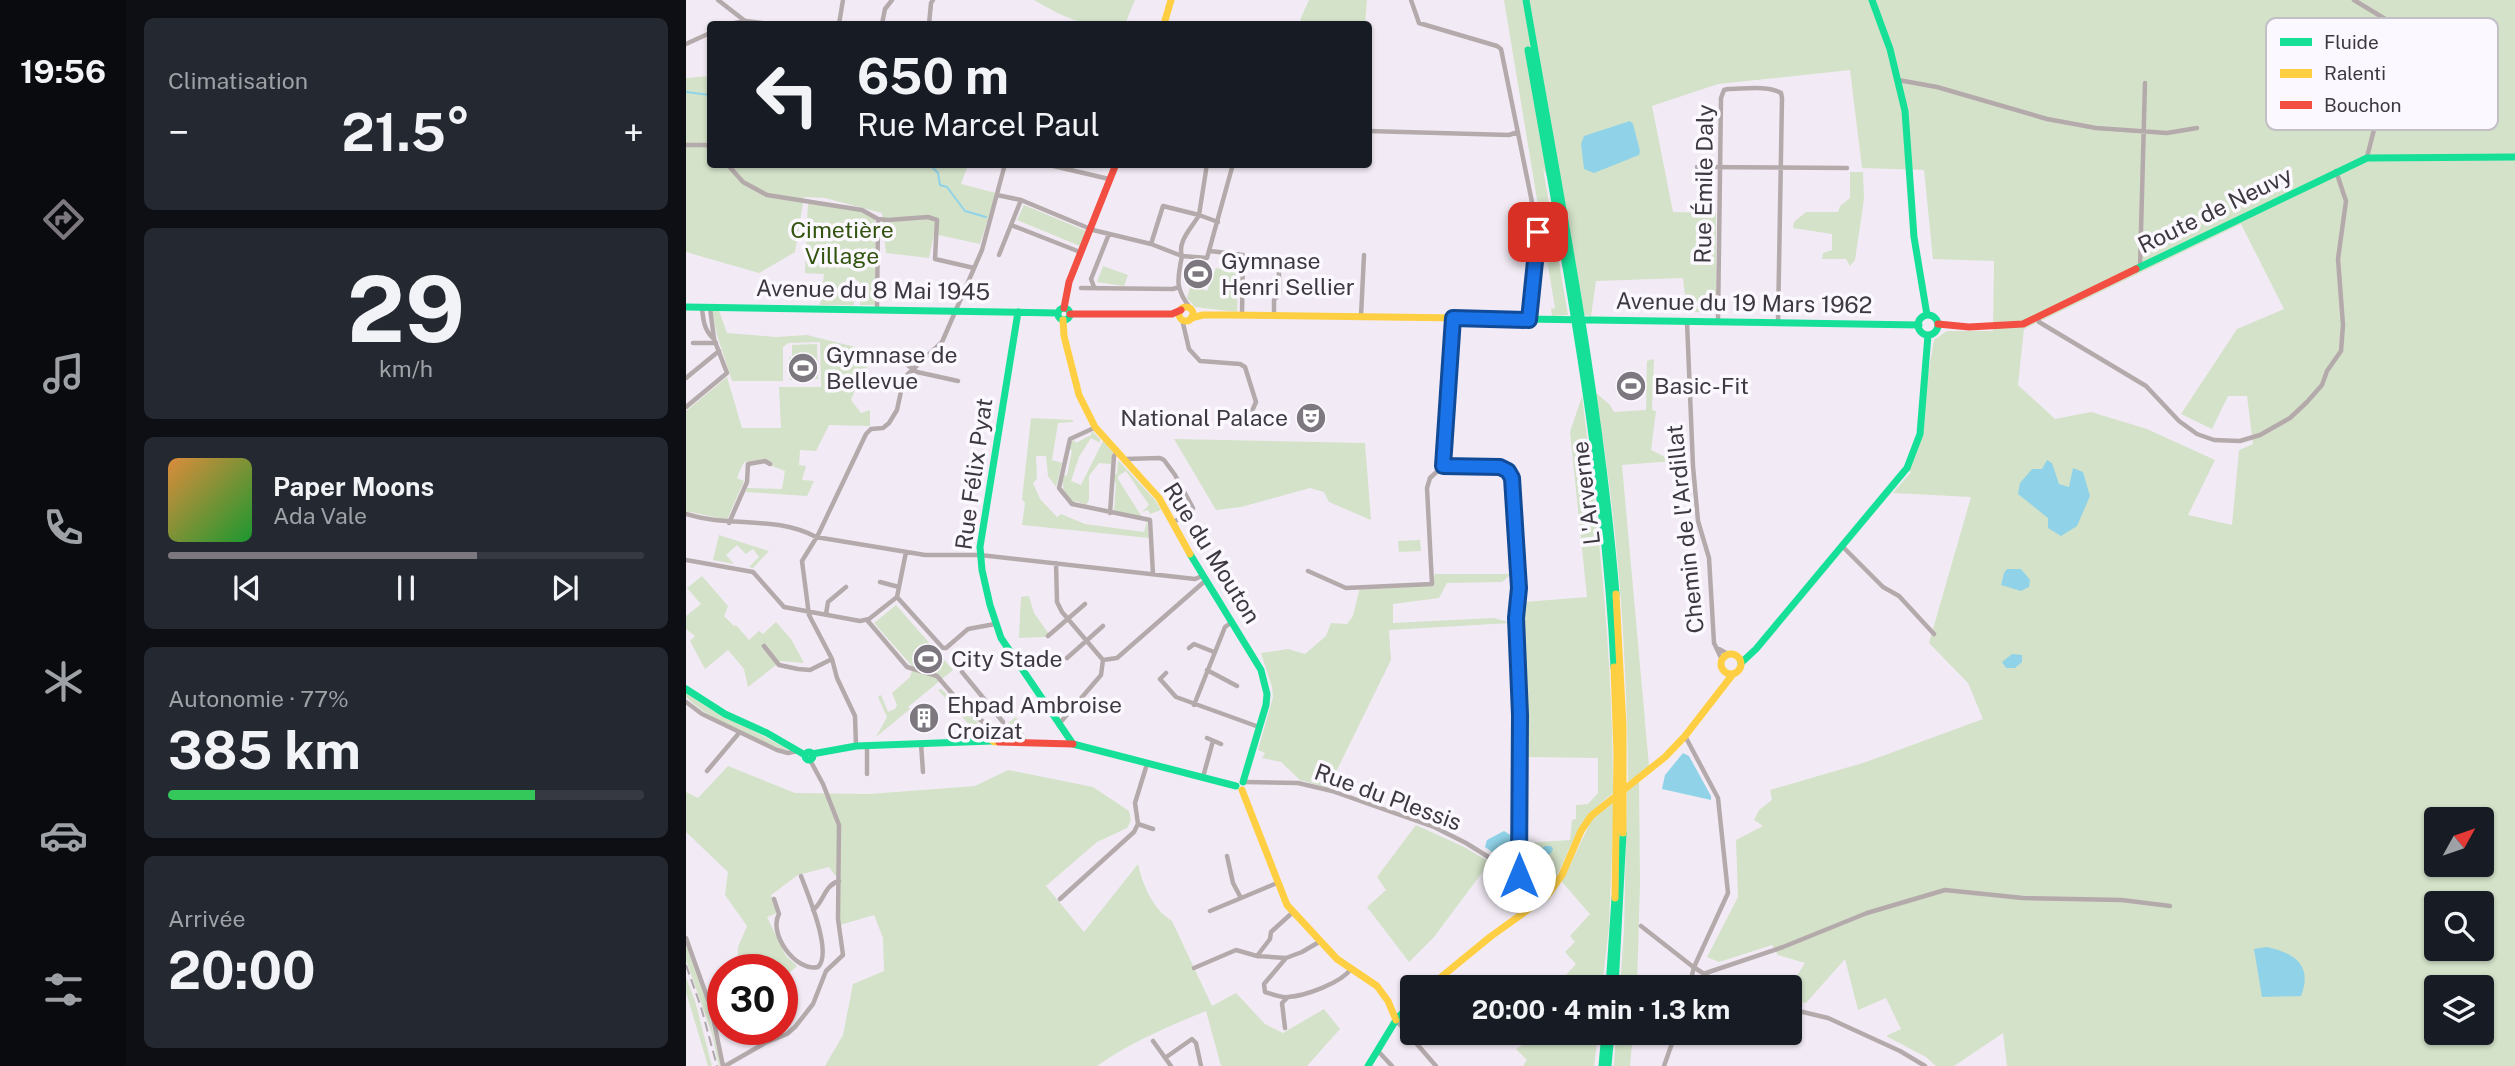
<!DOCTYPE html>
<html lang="fr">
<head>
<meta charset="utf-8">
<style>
	:root { --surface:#171b24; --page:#242831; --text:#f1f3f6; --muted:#9ea1a6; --line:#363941; --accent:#7d777f }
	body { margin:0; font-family:"Public Sans",sans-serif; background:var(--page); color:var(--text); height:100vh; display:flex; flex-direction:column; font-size:26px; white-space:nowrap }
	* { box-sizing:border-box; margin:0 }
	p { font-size:23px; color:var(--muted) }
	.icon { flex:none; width:38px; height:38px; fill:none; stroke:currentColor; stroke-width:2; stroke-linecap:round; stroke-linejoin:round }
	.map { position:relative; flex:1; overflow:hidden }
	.panel { display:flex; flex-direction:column; gap:18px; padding:18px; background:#0d0f14; width:560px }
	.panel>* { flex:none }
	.guide { position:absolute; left:21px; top:21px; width:665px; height:147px; border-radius:7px; box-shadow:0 2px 5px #0004; background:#171b24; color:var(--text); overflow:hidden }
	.needle { width:46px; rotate:50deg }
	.fabs { position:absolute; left:1738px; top:807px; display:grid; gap:14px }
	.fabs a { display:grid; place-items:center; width:70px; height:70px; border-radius:7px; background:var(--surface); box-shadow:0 2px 5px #0004; font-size:35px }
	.speed { position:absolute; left:21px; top:954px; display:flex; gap:14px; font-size:35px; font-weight:700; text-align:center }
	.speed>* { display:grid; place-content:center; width:91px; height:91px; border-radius:50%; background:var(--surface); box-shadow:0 2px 5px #0004; line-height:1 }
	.speed .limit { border:10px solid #d22; background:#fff; color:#111 }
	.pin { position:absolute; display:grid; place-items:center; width:60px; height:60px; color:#fff; margin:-30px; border-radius:14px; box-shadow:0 4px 10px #0006 }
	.me { position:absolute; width:77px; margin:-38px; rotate:0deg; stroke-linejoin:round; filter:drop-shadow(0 0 5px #0008) }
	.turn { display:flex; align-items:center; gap:24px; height:147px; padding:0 35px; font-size:32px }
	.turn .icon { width:91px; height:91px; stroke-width:2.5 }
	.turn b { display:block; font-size:49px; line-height:60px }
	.big { font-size:52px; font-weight:700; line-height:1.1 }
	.panel .tile { flex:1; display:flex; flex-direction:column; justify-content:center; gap:10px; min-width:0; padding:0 24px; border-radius:10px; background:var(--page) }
	.panel .dial { align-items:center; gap:0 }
	.dial b { font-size:91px; line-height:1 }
	.song { display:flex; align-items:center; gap:21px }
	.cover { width:84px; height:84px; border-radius:10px; background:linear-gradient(135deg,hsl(30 70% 55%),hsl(130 70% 35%)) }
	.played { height:7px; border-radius:4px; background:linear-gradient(90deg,var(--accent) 65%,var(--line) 65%) }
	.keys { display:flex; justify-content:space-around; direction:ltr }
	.heat { display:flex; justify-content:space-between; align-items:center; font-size:38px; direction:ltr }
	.charge { height:10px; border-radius:5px; background:linear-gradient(90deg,#34c759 77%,var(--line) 0) }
	.trip { position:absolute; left:714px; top:975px; width:402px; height:70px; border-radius:7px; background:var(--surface); box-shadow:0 2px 5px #0004; font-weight:700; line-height:70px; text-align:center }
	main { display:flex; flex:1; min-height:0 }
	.tabs { display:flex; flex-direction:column; width:126px; justify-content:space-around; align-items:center; background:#090b0e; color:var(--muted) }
	.tabs .icon { width:49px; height:49px }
	.tabs .on { color:var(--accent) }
	.tabs b { font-size:32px; color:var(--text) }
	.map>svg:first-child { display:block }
	.green { fill:#d4e2c9; fill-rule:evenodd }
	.water { fill:#90d3e8 }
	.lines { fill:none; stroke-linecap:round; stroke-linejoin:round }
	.stream { stroke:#90d3e8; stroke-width:2 }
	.street { stroke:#b5aaab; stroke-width:4.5 }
	.fast { stroke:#16e098; stroke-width:7 }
	.slow { stroke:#ffcf43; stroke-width:7 }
	.jam { stroke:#f24e42; stroke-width:7 }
	.rail { stroke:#afa8ac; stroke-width:2; stroke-dasharray:10 5; stroke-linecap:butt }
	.route-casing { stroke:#114b97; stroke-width:18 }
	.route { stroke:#1a73e8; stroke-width:12 }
	.labels { text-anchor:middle; stroke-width:7; stroke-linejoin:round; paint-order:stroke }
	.street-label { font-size:23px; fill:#3e3940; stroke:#fcf8ff }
	.park-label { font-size:23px; fill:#33540f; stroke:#fcf8ff }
	.poi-label { font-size:23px; fill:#3e3940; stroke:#fcf8ff; text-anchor:start }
	.key { fill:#fcf8ff; stroke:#c3bfc6; stroke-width:2 }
	.key-label { font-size:19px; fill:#3e3940 }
</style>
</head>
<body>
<main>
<nav class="tabs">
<b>19:56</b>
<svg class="icon on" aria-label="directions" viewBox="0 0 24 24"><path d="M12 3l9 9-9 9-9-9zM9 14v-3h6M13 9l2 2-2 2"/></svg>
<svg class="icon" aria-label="music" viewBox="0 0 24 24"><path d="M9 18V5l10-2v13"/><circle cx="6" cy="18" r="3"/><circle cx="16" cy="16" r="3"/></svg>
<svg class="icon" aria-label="phone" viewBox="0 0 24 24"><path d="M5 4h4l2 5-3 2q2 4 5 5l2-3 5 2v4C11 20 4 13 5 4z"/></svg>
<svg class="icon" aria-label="climate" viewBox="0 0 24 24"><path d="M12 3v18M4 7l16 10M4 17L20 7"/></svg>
<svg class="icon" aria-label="car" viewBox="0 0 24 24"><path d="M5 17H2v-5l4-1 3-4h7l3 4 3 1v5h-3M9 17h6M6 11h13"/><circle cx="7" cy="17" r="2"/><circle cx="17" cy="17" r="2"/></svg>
<svg class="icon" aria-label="filters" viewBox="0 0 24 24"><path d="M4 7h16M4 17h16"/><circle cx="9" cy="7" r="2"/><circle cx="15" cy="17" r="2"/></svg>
</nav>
<section class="panel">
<div class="tile"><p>Climatisation</p>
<div class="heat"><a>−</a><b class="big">21.5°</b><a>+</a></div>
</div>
<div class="tile dial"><b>29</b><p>km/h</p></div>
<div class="tile">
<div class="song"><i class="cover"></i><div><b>Paper Moons</b><p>Ada Vale</p></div></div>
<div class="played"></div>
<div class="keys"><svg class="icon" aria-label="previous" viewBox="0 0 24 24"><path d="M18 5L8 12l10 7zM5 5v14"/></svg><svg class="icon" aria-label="pause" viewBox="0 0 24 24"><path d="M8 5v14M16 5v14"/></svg><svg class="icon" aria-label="next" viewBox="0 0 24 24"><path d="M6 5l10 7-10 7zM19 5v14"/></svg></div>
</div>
<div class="tile"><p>Autonomie · 77%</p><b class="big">385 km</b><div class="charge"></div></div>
<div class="tile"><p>Arrivée</p><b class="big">20:00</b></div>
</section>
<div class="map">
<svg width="1829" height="1066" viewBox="0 0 1829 1066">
	<rect width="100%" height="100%" fill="#f2ebf5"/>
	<path class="green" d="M348,0H449L439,24C395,25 386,22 348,0Z
		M623,0H681L679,24H623L614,20Z
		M818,0H1829V1066H1321L1317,1033L1268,1066H1250L1240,1057L1200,1036L1215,1029L1200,998L1172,1010L1159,959L1120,1003L1104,1000V987L1119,963L1092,955L1086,945L1033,962L1021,957L1052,897L1050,840L1077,826L1068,820L1073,810L1086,800L1084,790L1180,762L1297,719L1282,683L1243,643L1285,497L1207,493L1225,472L1221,469L1232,433L1248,340L1261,331H1307L1308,261L1247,259L1238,170L1176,168L1164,70L1032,84L966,106L987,212L1030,213V308L1023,312H1001L997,278L910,281L905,316L898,315L882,221L857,168L882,315L866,316L865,309L869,308ZM1555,224L1598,309L1551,329L1495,414L1526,429L1542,396H1561L1567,444L1553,450L1546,525L1502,515L1529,460L1461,429L1405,412L1369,419L1332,385L1338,329ZM1750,819H1796V864H1750ZM1750,903H1796V948H1750ZM1750,987H1796V1032H1750Z
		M24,76V164L282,165L275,184L310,193L294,244L248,234L243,258L200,253L196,213L139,198L118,197L109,252L73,273L0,252V78Z
		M1164,172H1177L1178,199L1169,260L1164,266L1160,259H1136L1137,253L1146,250V234L1107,228L1108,222L1120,212H1152L1154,206L1164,198Z
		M122,202L175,212L189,218V305H174L173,281L165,279L168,305H134L138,274L119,273Z
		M338,205L400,231L394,246L331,220Z
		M417,266L442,275L438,286L411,282Z
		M530,268L552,272L551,312L509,307L501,298L505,285L521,291Z
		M26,311H33L41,333L90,337L121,335L189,352L180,369L165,376L169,390L165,400L175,413L184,410V426L143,425L130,451L114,450L113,465L120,466L116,480L128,481L121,496L60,492L61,488L96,489L99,471C92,468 65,458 59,462C56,464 53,474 51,478L58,481L41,520L0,511V411L41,377L56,428H95L93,387H135L134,342L102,343L97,347V381H46L31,335Z
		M131,344L132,379L104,380L103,357H106V345Z
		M968,359L966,410L970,411L965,450L987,461L936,465L963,766L942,782C941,651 932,521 909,392L924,405L928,412L960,410L961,361Z
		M896,396C913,528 927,660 927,793C893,820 889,838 871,876L863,882L840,874L837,869V843L884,840L886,820L890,819V805L902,804L912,793V758L838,757L837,602L901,597L884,432Z
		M345,418L387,420V422L372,423L366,460L376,463L370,487L362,476L360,456H350L351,479L347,483L354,499L371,517L375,514L399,524L458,532L461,521L463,538L336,525L339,503L336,499Z
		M406,431L414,439V443L405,438L393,457L385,481L395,485L417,441L427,452L425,464L413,463L403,476V500L400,505L390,501L388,504C378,494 375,489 378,475L381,476L386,450L383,449L385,442L388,440L390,443L405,435Z
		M488,439L679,443L685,520L643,502L638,492L624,488L555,507L530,510Z
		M432,460L469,500L475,510L464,514L462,510L456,512L463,505L440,471L432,476V479L456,517L428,511L430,483L428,482V474H431Z
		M33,535L83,551L67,568L63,567L73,557L67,549L60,554L51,545L40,555L48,564L27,560Z
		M734,540L735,551L713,552L712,541Z
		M749,574H825L816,582L761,583L753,598L707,604V623L808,618L825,623L703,630L705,660L642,788L614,780L595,762L576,758L579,753L572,750L587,697L586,687L575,653L602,649L619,654L640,636L645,623L661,624L667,616L674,587L746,584Z
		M16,576L42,606L38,616L48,626L50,625L63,640L73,631L77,634L90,622L105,639L118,663L95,661L62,687L58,669L42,650L19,669L4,641L9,636L0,629V616L15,604L1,588Z
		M343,596L348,613L363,634L359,637L333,638L335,597Z
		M210,605L267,670L222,707L224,709L190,737L201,717L192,697L195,695L202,712L209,709L211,705L206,693L224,677L227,667L188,623Z
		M255,689L299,729V738L296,739L252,690Z
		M0,693L21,707L104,750L95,749C63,734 25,722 0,697Z
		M330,717L341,740H323L318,735L322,723Z
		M42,766L109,793L183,794L289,786L322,770L407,787L443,811L445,820L441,828L411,842L360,886L398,932L452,864C457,886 467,909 486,921L526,1006L550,993L579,1024L597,1033L638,1009L654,1029L621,1066H535L520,1011C481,1027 445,1042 411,1066H139L157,1035L167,984L198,971L197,938L188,915L154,925V882L143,867L112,875L85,895L91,913L81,917L100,956L111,966L96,979V970L51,969L52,947L61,926L39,895L42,872L0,832V792L12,798Z
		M953,782L954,883L951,987H934L938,931L941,791Z
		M928,801L923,926L916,987H869L890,964L879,952L889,942L884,936L904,914L876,882L906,819Z
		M730,825L778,847L804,862L748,937L723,962L681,907L700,890L691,877Z
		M0,945L19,997L35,1066H33L26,1034L0,960Z
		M0,978L9,1001L26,1066H22L0,992Z
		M856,1032L912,1033L908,1066H837L841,1060L830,1049Z
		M930,1033H947L944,1066H928Z"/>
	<path class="water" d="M944,121L947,124L954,151L953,155L908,173L898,169L895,144L898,136Z
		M1361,460L1366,463L1373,484L1383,487L1387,468L1397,472L1404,496L1391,526L1375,536L1362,528V518L1332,494L1334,483L1346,469H1356Z
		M1321,569H1335L1344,580L1343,587L1335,591L1315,585L1318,573Z
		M1326,654L1336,655V662L1329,668H1320L1316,662Z
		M997,753L1003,756L1025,796V800L976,789L979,775Z
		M818,831L826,836L824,857L816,859L799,847L801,840Z
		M859,846H865L867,849C865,856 849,866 842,866L839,862L841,858Z
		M1581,947C1609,953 1627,966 1615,996L1576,997L1568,949Z"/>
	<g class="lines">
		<path class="stream" d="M0,92L24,95
			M243,164L252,173L254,185L261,187L279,211L300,217"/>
		<path class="street" d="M32,0L59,21
			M725,0L733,23L811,46L815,49L852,232L843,319
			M1668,0L1714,28L1681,157
			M43,24L60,21L84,24
			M153,24L157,0
			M196,24L199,9L206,0
			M243,24L245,3L247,0
			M0,44L24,33
			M1212,80L1251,87L1361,119L1410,128L1481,133L1511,128
			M682,131L823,135L832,132
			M0,145H20L24,147
			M41,164L57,182L81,195L176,210L192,219L202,220L242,217L251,220L249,259L288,268
			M359,164L423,179
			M521,164L513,215L532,222
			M1011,167L1161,168
			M311,195L335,200L407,230L465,244L496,256C491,280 489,289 505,309
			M325,225L394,252
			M465,244L477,206L513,215C506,228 491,241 496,256L521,258L547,164
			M524,251L557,255L556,314
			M313,255L335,200
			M1454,268L1459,83
			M408,287L405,279L423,234
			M395,288L487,289L493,287
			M16,308C17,319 18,330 27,338
			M191,309L192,219
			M588,316V300L593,295V256
			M675,316L678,255
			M496,319L503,349L514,361L554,364L559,367L570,402L566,411
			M1352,319L1353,322L1460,386L1493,421L1511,434L1528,440L1554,441L1574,435L1604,418L1621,402L1636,385L1641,371L1655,351L1657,325L1652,259L1660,201L1650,171
			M1032,321L1035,98L1038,90L1042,89C1057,89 1082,85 1095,93L1096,98L1092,323
			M1001,322L1007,466L1012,521L1023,558L1028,643L1036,660
			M7,343H30
			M204,357L213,359L231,372L272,381
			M0,378L33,351
			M0,407L41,373L28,339L24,308
			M408,428L384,439L373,488L386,504L464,520L467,574
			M438,459L474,458L478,460L489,475L507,508L505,515L486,522
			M757,466L814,467L822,471L826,478L833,588L830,618L833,715V876
			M424,513L428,456L431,452
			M0,514C44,528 89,515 130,537L239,555H294L509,579L516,576
			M43,523L61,482L62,464L79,461L84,464
			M1157,547L1197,587L1213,596L1248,634
			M0,560L67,572L98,607L174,621L183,619L211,597
			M370,563L371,602L376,612L417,660
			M622,571L660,588L746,584L741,488L744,478L757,466L767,319
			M194,582L213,587
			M211,597L257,648H260L282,629L309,624
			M211,597L220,552
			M140,614L142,602L160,587
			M181,620L221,667L251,676L282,712L310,730
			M362,636L399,604
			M78,646L93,665L112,669L124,670L146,659
			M503,648L508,644L528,652
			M1033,649L1042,654
			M381,658L417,626
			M521,670L551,686
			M276,672L317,722L315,733
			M480,673L474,679L490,697L573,727
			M0,702L16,714L91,750L102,753L112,751
			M508,705L539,627L546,622
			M373,724L415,675L417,660L431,658L519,581
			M999,736L1032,798L1042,893L1008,967L1003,987
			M521,738L535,744
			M235,744L237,772
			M170,746L169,716L151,678L146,659L123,615L116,561L132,535L180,434L185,429L197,428L203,423L211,410L217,382L221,375L256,342L296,250L319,164
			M181,746V774
			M21,771L53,733
			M517,777L527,741
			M559,782L612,783L646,791L748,827L780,843L833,876L866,890
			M452,824L467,829
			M541,856L547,883L555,898
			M88,899L93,914C82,933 109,972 132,967C147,953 122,895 115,876
			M374,899L448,832L452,824L449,803L461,764
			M127,910C138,902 138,885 153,881
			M524,911L591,883
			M955,926L1006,966L1038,987
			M0,938L25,1008L37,1066
			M571,956L584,939L585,932L606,913
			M600,958L578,984L579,992C586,994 595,998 602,997C619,996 655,983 665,969
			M508,968L550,950L571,956L600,958L616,952L633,942
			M1017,974L1097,947L1181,913L1259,890L1337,898L1436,900L1484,906
			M1104,1009L1142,1018L1214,1051L1239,1066
			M710,1020L750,1066
			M599,1028L596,1003L601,998
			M467,1041L485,1066
			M692,1051L706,1066
			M479,1058L506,1039L510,1043L515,1066
			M39,1066L79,1043L101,1034L109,1027L127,1004L140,971L157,955L152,919L153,825L137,784L124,760
			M978,1066L990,1032"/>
		<path class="fast" d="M840,0C874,197 914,394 930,594
			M1186,0L1204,49L1219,111L1228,237L1241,315
			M842,50C878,255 918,459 928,667
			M1450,269L1681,158L1829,157
			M0,307L372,313
			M372 314a6 6 0 1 1 12 0a6 6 0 1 1-12 0Z
			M332,312L294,547L296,570L304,605L315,638L387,744L550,786
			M1232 325a10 10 0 1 1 20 0a10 10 0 1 1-20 0Z
			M776,318L1233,325
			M504,554L575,670L581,694L580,705L557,782
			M1055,663L1070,649L1221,468L1234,434L1242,335
			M0,689L39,714L81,733L119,755
			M119 756a4 4 0 1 1 8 0a4 4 0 1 1-8 0Z
			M126,754L170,746L306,741
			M923,987L929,898
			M929,987L937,833
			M682,1066L710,1020L726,1003
			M916,1066L919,1032
			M922,1066L925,1032"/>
		<path class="slow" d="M478,24L485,0
			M493 314a7 7 0 1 1 14 0a7 7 0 1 1-14 0Z
			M505,318L517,315H540L776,318
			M377,320L378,336L393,395L409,427L473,498L504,554
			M930,594L937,726V833
			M1035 664a10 10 0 1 1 20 0a10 10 0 1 1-20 0Z
			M928,667L931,754L929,898
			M304 736a6 6 0 1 1 12 0a6 6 0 1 1-12 0Z
			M556,790L601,905L651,959L691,986L702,1001L710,1020
			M743,987L804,937L861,896L876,875L895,831L905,816L979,757L999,736L1047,674"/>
		<path class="jam" d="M378,308L383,282L430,164
			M384,314H486L495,310
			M1252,324L1283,327L1337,324L1450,269
			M313,742L387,744"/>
		<path class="rail" d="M0,965L15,1007L31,1066"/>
	</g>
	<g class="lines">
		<g class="route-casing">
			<path id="route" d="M833,876L834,715L830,618L833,588L826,478L822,471L814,467L757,466L767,318L843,320L852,232"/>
		</g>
		<use href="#route" class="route"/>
	</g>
	<defs>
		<g id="stadium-disc" transform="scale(1.575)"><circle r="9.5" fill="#7d777f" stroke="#fcf8ff"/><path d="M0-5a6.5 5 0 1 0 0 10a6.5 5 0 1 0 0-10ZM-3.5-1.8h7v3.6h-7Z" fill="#fff"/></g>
		<g id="theatre-disc" transform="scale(1.575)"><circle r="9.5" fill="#7d777f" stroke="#fcf8ff"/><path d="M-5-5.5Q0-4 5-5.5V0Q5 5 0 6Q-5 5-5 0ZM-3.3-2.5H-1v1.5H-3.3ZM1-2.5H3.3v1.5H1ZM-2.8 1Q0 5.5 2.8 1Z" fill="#fff"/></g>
		<g id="building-disc" transform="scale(1.575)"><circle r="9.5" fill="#7d777f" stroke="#fcf8ff"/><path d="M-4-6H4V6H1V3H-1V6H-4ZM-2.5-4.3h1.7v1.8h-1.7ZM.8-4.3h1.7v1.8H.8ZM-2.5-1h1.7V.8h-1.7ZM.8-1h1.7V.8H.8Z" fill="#fff"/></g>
	</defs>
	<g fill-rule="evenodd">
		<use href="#stadium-disc" x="512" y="274"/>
		<use href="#stadium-disc" x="117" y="368"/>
		<use href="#stadium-disc" x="945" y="386"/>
		<use href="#theatre-disc" x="625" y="418"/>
		<use href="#stadium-disc" x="242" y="659"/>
		<use href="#building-disc" x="238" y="718"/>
	</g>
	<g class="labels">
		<g class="street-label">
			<text transform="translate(1018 184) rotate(-89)" y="8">Rue Émile Daly</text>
			<text transform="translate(1529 210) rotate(-26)" y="8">Route de Neuvy</text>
			<text transform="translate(187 290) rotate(1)" y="8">Avenue du 8 Mai 1945</text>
			<text transform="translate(1058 303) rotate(1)" y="8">Avenue du 19 Mars 1962</text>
			<text transform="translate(288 474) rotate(-82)" y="8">Rue Félix Pyat</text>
			<text transform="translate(900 493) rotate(-97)" y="8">L'Arverne</text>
			<text transform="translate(999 529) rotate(-96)" y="8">Chemin de l'Ardillat</text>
			<text transform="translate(526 553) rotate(58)" y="8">Rue du Mouton</text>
			<text transform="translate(702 797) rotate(20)" y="8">Rue du Plessis</text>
		</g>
		<g class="park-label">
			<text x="156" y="238">Cimetière<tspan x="156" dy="26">Village</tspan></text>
		</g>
		<g class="poi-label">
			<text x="535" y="269">Gymnase<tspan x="535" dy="26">Henri Sellier</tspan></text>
			<text x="140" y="363">Gymnase de<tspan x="140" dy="26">Bellevue</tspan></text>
			<text x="968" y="394">Basic-Fit</text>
			<text x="602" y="426" text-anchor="end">National Palace</text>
			<text x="265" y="667">City Stade</text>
			<text x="261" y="713">Ehpad Ambroise<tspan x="261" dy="26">Croizat</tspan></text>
		</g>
	</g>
	<rect x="1580" y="18" width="232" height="112" rx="10" class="key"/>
	<rect x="1594" y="38" width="32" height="8" fill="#16e098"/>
	<rect x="1594" y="69" width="32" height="9" fill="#ffcf43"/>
	<rect x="1594" y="101" width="32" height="8" fill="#f24e42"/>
	<g class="key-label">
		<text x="1638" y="49">Fluide</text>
		<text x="1638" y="80">Ralenti</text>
		<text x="1638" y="112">Bouchon</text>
	</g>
</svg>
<div class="fabs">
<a><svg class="needle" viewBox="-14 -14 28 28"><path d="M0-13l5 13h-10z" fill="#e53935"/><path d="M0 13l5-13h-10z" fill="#9ea1a6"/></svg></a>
<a><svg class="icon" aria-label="search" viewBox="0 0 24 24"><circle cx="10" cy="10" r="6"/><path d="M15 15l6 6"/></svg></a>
<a><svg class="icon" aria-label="layers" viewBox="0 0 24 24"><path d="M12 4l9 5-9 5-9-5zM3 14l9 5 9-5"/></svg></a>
</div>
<div class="speed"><div class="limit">30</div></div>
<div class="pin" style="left:852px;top:232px;background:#d93025"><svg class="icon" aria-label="arrive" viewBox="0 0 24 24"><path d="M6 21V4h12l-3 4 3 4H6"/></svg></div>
<svg class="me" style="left:833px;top:876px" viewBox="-20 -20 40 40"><circle r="19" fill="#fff"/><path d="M0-13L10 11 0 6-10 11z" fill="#1a73e8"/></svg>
<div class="trip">20:00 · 4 min · 1.3 km</div>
<div class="guide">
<div class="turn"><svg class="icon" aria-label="left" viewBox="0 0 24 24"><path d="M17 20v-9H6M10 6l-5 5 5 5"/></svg><div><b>650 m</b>Rue Marcel Paul</div></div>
</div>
</div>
</main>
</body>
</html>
